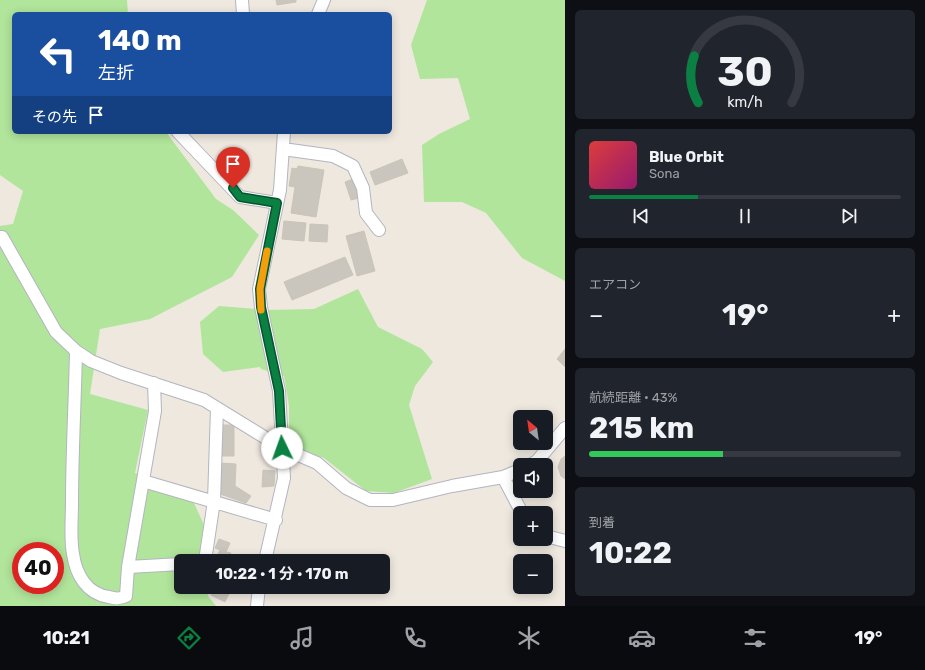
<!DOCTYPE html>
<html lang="ja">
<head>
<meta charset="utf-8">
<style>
	:root { --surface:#171b24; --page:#20242c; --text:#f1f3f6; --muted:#9ea1a6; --line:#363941; --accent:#0b8043 }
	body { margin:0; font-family:Rubik,"Noto Sans JP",sans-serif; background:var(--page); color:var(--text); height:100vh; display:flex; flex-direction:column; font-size:15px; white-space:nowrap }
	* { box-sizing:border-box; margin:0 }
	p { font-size:13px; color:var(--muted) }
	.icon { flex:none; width:22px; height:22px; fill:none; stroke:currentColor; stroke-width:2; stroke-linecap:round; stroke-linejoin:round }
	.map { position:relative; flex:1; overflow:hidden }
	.sheet { display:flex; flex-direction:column; gap:10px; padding:10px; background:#0d0f14; width:360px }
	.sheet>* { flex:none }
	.guide { position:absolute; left:12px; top:12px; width:380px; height:122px; border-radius:6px; box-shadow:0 2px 10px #0003; background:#1a4fa0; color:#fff; overflow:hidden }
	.needle { width:26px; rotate:331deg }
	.fabs { position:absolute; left:513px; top:410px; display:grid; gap:8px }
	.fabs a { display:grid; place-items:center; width:40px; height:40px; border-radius:6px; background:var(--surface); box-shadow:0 2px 10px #0003; font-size:20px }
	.speed { position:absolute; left:12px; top:542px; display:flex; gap:8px; font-size:20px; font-weight:700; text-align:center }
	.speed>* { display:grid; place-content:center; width:52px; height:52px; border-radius:50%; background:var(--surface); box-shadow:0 2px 10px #0003; line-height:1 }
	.speed .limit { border:6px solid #d22; background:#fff; color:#111 }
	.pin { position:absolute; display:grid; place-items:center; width:34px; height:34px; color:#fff; margin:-41px -17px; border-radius:50% 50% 50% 0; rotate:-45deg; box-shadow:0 0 4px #0007 }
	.pin .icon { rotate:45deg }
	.me { position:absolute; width:44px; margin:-22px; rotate:357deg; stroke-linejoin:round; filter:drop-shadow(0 0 3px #0008) }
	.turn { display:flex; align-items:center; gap:14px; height:84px; padding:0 20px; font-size:18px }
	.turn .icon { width:52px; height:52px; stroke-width:2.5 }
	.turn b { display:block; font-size:28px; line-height:34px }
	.then { display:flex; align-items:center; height:38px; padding:0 20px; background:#0003; gap:8px; font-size:15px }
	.big { font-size:30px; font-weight:700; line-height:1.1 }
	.sheet .widget { flex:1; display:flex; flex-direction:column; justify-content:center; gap:6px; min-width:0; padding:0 14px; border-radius:6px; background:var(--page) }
	.sheet .dial { align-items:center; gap:0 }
	.dial svg { height:104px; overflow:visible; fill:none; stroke:var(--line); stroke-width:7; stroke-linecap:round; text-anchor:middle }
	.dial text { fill:var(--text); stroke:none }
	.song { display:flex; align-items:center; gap:12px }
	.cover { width:48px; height:48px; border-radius:6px; background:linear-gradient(135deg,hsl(0 70% 55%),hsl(320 70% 35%)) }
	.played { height:4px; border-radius:2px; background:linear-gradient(90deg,var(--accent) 35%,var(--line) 35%) }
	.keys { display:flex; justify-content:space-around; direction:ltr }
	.heat { display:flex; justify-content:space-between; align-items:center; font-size:22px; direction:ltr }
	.charge { height:6px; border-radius:3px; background:linear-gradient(90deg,#34c759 43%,var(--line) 0) }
	.trip { position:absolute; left:174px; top:554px; width:216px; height:40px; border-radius:6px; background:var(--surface); box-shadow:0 2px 10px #0003; font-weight:700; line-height:40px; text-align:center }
	.tab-bar { display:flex; height:64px; justify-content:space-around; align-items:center; background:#090b0e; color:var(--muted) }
	.tab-bar .icon { width:28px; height:28px }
	.tab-bar .selected { color:var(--accent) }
	.tab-bar b { font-size:18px; color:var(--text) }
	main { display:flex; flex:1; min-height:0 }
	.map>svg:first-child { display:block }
	.green { fill:#b1e59b; fill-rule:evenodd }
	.building { fill:#cac6bd; stroke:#cac5b8 }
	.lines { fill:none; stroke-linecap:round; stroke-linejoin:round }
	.minor-casing { stroke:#b3b5c0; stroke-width:14 }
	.minor { stroke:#fff; stroke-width:12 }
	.route-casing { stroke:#07532c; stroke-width:10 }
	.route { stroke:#0b8043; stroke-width:7 }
	.slow { stroke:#f59e0b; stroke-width:7 }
</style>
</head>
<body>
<main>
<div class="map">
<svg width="565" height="606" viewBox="0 0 565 606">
	<rect width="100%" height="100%" fill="#eee8df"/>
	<path class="green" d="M0,0H127L128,14H14V132H166L216,199L233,210L259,235L232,277L150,319L100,329L90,394L148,410L135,473L189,492L209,536L210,561H181V587H209L208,596L216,606H0V226L13,224L23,191L0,175ZM21,551H55V585H21Z
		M427,0H565V281L522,258L486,213L462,202H424L422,145L439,134L470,119L458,78L420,79L411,45Z
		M358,289L378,327L422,349L433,362L415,386L409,405L432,479L394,493L366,491L324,458L294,448L289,437V406L284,376L261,369L260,367L223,372L203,354L200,322L219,306L267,310L314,309Z"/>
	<path class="building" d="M276,0H296V2L277,5Z
		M402,159L408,173L375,185L370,172Z
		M298,166L324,170L316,217L291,213L295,187L289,186L292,168L297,169Z
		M353,179L359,198L351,200L345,182Z
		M284,221L306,223L304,241L282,239Z
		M310,224L328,225L327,242L309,241Z
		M364,231L375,271L357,276L346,236Z
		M345,257L353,275L292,300L284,282Z
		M565,349V367L557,359Z
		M221,425H234V456H221Z
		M565,456V479L561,476L558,467L561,459Z
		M221,463L236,464L235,486L251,496L246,503L220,494Z
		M263,470L275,471L274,486L262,487Z
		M219,539L230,543L226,552L231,553L229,558L218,554L220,550L215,548Z
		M215,587H232L225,602L211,595Z"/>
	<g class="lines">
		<g class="minor-casing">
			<path id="minor" d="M242,0L243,14
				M318,14L324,0
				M178,132L240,197L277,203
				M283,149L333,156L353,166L363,188L366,213L379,230
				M0,237H2L56,332L76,351L91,361L121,373L204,400L282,448L317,463L346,488L370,500H393L452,486L503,477L520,470
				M76,351C75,402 72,452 72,503C72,519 70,538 73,554C76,575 87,594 109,597C116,599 120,599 126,596L128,567L155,411L154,383
				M530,465L537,461L565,428
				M503,477L522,513
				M143,481L276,520
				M546,536L565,541
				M205,561L214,501L217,408
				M265,561L284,478L279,391L261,307L259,289L280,190L284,132
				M128,567L181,564
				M257,606L259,587"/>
		</g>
		<use href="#minor" class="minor"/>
	</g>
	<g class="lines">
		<g class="route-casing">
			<path id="route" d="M233,188L240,197L277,203L260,289L261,307L279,391L282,448"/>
		</g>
		<use href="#route" class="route"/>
		<path class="slow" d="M261,310L260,289L267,251"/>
	</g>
</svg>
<div class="fabs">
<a><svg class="needle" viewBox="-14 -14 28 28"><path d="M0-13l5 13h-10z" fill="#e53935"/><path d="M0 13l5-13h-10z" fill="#9ea1a6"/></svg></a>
<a><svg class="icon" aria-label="sound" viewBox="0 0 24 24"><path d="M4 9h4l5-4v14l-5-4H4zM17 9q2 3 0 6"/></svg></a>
<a>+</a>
<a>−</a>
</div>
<div class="speed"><div class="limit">40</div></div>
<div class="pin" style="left:233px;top:188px;background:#d93025"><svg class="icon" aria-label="arrive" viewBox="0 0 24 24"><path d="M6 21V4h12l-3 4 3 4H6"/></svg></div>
<svg class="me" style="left:282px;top:448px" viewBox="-20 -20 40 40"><circle r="19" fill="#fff"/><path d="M0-13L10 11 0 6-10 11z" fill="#0b8043"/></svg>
<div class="trip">10:22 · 1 分 · 170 m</div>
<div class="guide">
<div class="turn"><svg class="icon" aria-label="left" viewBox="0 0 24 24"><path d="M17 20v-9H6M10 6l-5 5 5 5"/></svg><div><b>140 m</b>左折</div></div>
<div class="then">その先<svg class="icon" aria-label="arrive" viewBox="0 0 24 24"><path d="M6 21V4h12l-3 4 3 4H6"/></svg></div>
</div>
</div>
<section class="sheet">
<div class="widget dial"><svg viewBox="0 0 100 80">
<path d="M14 69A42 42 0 1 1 86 69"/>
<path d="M14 69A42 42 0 0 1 11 33" stroke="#0b8043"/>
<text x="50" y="56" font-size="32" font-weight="700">30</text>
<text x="50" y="72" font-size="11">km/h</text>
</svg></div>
<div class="widget">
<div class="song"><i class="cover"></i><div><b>Blue Orbit</b><p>Sona</p></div></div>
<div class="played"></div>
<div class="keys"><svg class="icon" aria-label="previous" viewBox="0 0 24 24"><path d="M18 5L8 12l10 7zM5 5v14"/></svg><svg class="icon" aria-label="pause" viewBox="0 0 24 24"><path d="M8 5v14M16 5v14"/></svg><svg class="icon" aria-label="next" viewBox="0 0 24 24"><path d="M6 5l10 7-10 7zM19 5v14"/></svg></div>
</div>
<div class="widget"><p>エアコン</p>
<div class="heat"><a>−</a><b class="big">19°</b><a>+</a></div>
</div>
<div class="widget"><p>航続距離 · 43%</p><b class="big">215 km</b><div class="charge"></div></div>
<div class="widget"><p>到着</p><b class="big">10:22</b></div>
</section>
</main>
<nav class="tab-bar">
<b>10:21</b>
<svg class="icon selected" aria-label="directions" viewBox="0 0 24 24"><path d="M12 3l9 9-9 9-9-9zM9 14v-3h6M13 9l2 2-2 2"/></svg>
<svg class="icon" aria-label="music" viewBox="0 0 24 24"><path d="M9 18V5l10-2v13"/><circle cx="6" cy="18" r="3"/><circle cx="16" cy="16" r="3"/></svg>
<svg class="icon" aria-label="phone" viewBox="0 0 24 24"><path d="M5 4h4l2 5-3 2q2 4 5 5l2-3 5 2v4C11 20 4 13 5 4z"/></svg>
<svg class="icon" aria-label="climate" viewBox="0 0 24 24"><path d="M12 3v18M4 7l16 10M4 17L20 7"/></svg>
<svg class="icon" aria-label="car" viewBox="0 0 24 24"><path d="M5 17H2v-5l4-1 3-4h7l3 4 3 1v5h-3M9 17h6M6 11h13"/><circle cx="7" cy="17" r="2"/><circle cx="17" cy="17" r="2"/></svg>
<svg class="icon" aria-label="filters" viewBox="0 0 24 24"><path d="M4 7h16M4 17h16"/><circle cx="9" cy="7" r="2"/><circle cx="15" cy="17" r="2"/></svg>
<b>19°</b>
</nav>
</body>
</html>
